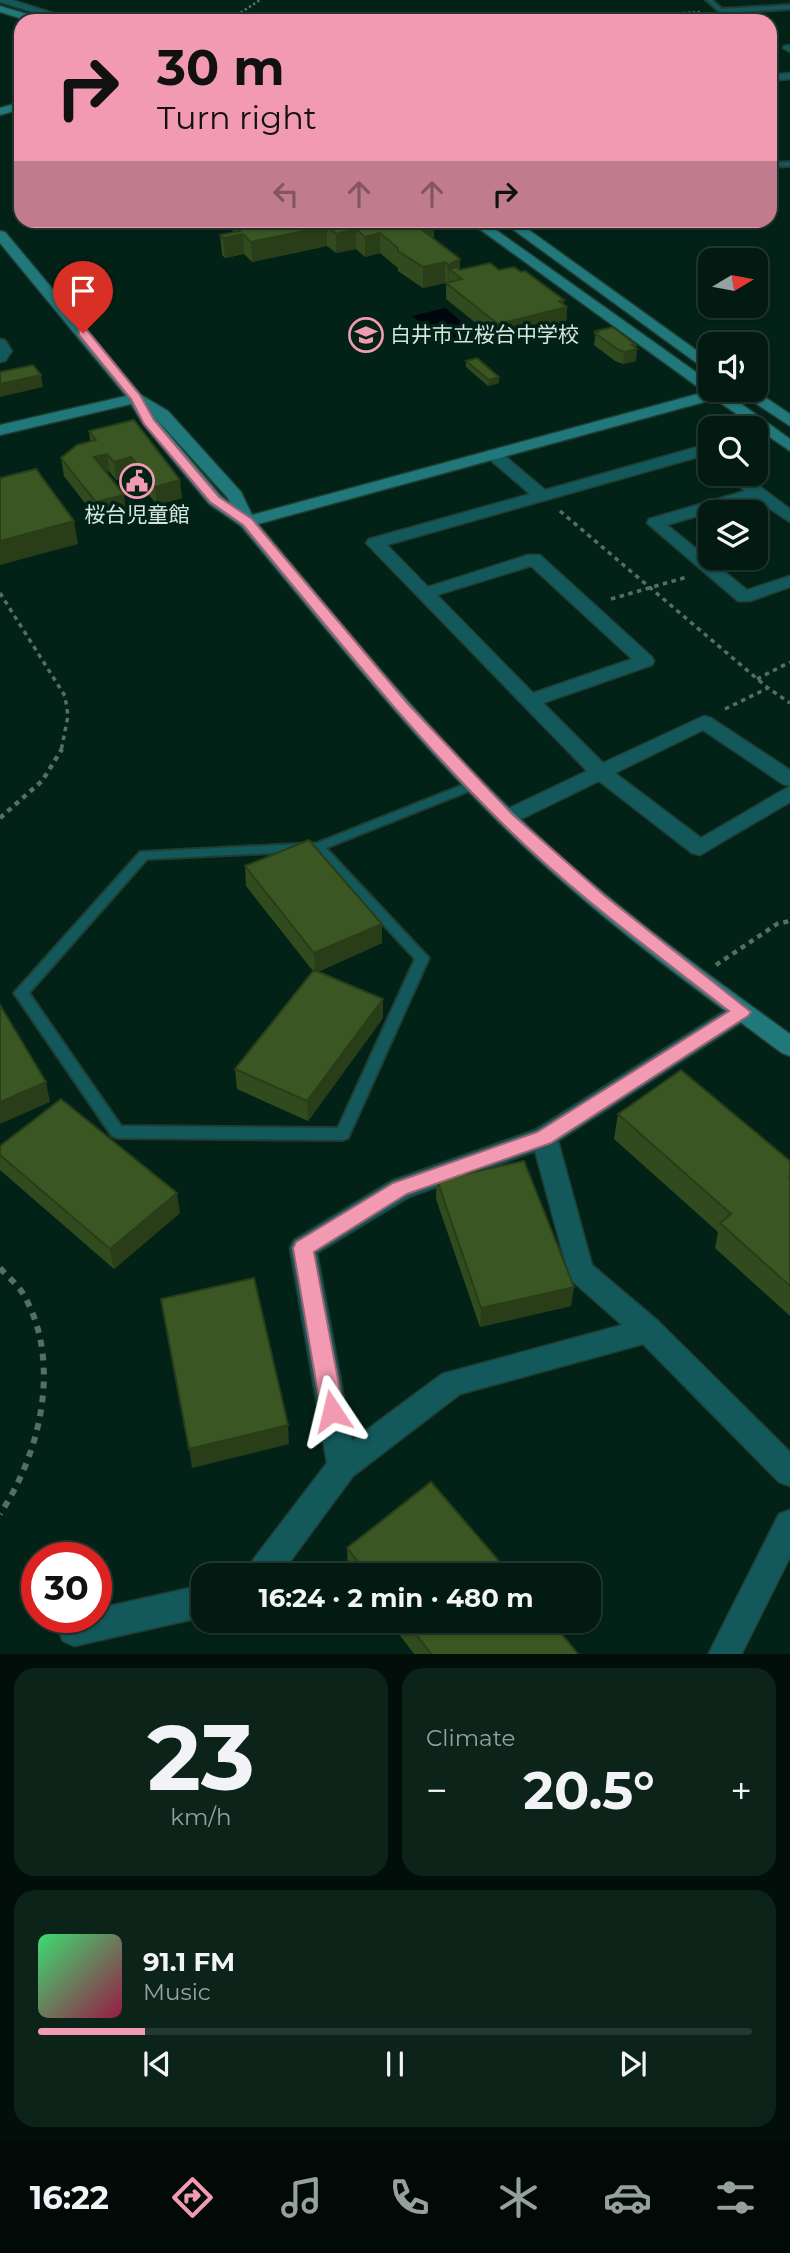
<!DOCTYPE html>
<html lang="en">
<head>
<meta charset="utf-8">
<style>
	:root { --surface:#021a11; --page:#0c231a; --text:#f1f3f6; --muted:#96a19f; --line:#233831; --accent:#f19ab1 }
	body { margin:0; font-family:Montserrat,"Noto Sans JP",sans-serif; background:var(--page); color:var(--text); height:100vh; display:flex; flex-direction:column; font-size:26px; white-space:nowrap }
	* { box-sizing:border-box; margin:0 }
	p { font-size:23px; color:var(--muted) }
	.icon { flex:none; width:38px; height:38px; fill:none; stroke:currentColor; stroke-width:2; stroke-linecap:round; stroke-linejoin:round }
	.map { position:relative; height:1654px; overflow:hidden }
	.side { display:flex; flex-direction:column; gap:14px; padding:14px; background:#010e09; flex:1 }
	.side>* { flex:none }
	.hud { position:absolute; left:14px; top:14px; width:763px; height:214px; border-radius:21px; box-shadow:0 2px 5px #0004,0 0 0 2px var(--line); background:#f19ab1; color:#111; overflow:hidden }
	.needle { width:46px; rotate:80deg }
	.fabs { position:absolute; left:698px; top:248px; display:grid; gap:14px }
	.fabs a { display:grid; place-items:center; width:70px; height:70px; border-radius:14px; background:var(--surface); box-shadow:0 2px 5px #0004,0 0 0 2px var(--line); font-size:35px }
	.speed { position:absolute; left:21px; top:1542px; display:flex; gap:14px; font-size:35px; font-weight:700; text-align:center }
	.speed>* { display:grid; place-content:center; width:91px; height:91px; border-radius:50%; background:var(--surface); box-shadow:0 2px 5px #0004,0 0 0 2px var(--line); line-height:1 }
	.speed .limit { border:10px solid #d22; background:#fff; color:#111 }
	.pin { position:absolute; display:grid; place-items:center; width:60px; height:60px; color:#fff; margin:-72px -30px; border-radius:50% 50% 50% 0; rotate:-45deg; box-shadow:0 0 7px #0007 }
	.pin .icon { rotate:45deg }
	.me { position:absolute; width:77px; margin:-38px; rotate:350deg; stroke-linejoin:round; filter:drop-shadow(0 0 5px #0008) }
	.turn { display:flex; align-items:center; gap:24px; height:147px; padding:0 28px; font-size:32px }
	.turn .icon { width:91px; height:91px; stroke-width:2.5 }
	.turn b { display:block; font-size:49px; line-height:60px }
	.lanes { display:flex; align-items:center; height:66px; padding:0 28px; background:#0003; justify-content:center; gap:35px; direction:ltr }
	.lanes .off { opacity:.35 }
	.big { font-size:52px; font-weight:700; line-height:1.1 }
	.side .widget { flex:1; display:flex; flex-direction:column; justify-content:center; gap:10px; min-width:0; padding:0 24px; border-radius:21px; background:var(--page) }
	.side .dial { align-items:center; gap:0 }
	.dial b { font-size:91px; line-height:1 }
	.song { display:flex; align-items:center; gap:21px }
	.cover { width:84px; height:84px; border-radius:10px; background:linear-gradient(135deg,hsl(140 70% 55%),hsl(340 70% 35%)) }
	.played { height:7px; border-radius:4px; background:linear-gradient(90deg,var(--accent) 15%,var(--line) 15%) }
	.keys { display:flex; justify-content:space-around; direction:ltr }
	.heat { display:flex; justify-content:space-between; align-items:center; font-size:38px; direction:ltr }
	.side .tiles { flex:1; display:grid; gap:14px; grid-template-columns:1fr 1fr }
	.widget:last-child { grid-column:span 2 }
	.trip { position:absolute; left:191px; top:1563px; width:410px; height:70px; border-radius:21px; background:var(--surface); box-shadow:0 2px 5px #0004,0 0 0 2px var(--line); font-weight:700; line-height:70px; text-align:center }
	.menu { display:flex; height:112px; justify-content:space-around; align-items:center; background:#010a07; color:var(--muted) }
	.menu .icon { width:49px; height:49px }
	.menu .on { color:var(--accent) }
	.menu b { font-size:32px; color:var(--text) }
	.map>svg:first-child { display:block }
	.water { fill:#00060f }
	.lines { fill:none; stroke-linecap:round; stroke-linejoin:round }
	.lane-casing { stroke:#203d33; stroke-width:4 }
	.street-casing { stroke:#203d33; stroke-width:3 }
	.secondary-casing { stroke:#203d33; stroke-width:3 }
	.path-far3 { stroke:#566f65; stroke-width:2.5; stroke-dasharray:2.5 2.5; stroke-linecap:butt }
	.path-far2 { stroke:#566f65; stroke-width:3.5; stroke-dasharray:4.5 4.5; stroke-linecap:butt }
	.path-far1 { stroke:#566f65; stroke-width:4.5; stroke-dasharray:5 5; stroke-linecap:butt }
	.path { stroke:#566f65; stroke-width:6; stroke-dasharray:7 7; stroke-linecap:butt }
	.lane { fill:#13595b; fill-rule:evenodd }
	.street { fill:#13595b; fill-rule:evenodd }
	.secondary { fill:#21787a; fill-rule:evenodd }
	.wall { fill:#324b1e }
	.shaded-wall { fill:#293d18 }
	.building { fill:#3a5723; stroke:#293d18; stroke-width:2 }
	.route { fill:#f19ab1; stroke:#9d6473; stroke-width:2 }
	.labels { text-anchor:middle; stroke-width:7; stroke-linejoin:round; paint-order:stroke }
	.far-poi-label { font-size:21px; fill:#d5e6de; stroke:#032217; text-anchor:start }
</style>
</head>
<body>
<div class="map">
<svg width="790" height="1655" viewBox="0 0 790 1655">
	<rect width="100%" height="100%" fill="#032217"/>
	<path class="water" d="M445,308L480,337L447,345L412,316Z"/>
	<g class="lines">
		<g class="lane-casing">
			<path id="lane" d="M706,0H712L722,9L790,5V9L721,13Z
				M790,162V166L770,167V163Z
				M475,780L481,784L479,787L326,848L429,958L348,1138L343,1140L117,1138L112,1136L14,993L140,852L317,843ZM315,851L415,959L338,1128L121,1126L29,993L147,859Z"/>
		</g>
		<g class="street-casing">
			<path id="street" d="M0,0H12L78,21H62L0,2Z
				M790,45V52L783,48L784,46Z
				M790,73V79L770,81V75Z
				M0,339L5,340L12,351L5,361L0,362Z
				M701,446L710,451V463L698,457L387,545L428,587L528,555H540L652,657L654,661L652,665L543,703L603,763L704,716L711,718L790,770V786L783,784L703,730L615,773L701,838L790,786V802L700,855L692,853L599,781L513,823H499L496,818L499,813L587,771L366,543L369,539L530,494L487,457L485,454L487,451H499L545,490ZM531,566L632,659L533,693L437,595Z
				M724,474H743L790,509V522L755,499L667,525L747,590L790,576V587L750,601H738L647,523L649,519L745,491Z
				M742,1002L750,1005L754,1011L750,1017L558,1141L592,1265L658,1321L790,1452V1486L779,1482L643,1344L460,1394L353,1476L280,1575H245L250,1564L327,1463L290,1248L294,1240L391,1181L535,1130L734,1005ZM535,1151L570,1279L622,1325L442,1374L352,1441L317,1253L409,1197Z
				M790,1510V1557L741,1655H708L779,1514Z
				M203,1585V1617L74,1646L63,1641L58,1630L63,1619L67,1617H96V1609Z"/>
		</g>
		<g class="secondary-casing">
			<path id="secondary" d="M0,6L44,19L45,21H29L0,12Z
				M21,102V109L0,115V108Z
				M467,220H482L710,382V390H754L790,414V426L737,391L729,395L790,439V451L715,399L258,524C350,634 441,747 547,844C623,913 707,974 790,1034V1056L782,1053C697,990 611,927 533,855C425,755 334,638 241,526L209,504L143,424L131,404L0,435V425L126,396L0,243V231L5,232L141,395L168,411L241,492L252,515L705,392ZM152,414L227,497L230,503L221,496Z
				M500,220H515L710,360V370L705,369Z"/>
		</g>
		<path class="path-far3" d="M228,21L260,0
			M558,21L700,12"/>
		<path class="path-far2" d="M560,511L768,688L790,703
			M0,593L65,696L68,716L61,751
			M611,599L687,577
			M757,679L790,662
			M725,709L768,688"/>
		<path class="path-far1" d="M0,818L42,781L62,749
			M716,965L777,924L790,921"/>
		<path class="path" d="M0,1268C7,1276 16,1283 22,1292C63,1360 41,1452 0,1514"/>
		<use href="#lane" class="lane"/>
		<use href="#street" class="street"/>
		<use href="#secondary" class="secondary"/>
	</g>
	<path class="wall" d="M217,220H434V237L432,238L460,259V270H499L564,300L563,304L567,307L566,324L497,340L446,299V283H445L423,288L398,271V268L380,253L365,257L356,249L336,253L327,246L252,262L244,254L225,258L222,255L220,235L233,233L232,225L225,227Z
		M441,220H457L458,221V227L450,229L441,222Z
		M596,331L636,345V361L623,364L615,361L594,345Z
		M466,361L499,377V383L488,386L466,367Z
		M134,420L182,498L157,505L133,475L116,480L109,471L106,472L126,513L98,520L64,476L61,458L90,441L89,431Z
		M245,866L382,924V943L318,972L383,1018L308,1121L237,1089L235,1069L313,971L246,886Z
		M618,1114L790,1161V1316L715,1248L718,1232L614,1139Z
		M0,1146L180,1213L114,1269L0,1170Z
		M437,1180L571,1306L480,1327L436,1199Z
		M347,1548L511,1575H352L348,1570Z
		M388,1620H550L579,1655H415Z"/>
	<path class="shaded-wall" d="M224,220H256L232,224V225L225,227Z
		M421,220H434V237L421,240L417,221Z
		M458,221V227L450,229V223Z
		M327,226V246L252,262L251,242Z
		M356,229V249L336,253V234Z
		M380,233V253L365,257V237Z
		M243,234L244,254L225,258L223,238Z
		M460,259V277L449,269L448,285V265Z
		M445,262V283L423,288V267Z
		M564,300L563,308L567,307L566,324L497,340L498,324Z
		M632,345H636V349H637L636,361L623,364L624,352Z
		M41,375L43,387L0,397V384Z
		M499,377V383L488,386L489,380Z
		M107,454L109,471L96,475L94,457Z
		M131,457L133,475L116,480L114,462Z
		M180,480L182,498L157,505L155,487Z
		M124,495L126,513L98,520L96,502Z
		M74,521L78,544L0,565V541Z
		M382,924V943L315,973L314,953Z
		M383,999V1018L308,1121L307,1101Z
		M46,1082L50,1102L0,1124V1102Z
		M177,1193L180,1213L114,1269L110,1249Z
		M574,1287L571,1306L480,1327L481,1308Z
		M288,1425L289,1444L192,1468L189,1449Z"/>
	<path class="building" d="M248,220H421L417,221L421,225L417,226L460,259L448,265L445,262L423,267L398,251V248L380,233L365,237L356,229L336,234L327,226L251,242L243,234L223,238L220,235L240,231L232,224Z
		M447,220H457L458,221L450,223Z
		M490,263L499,270L514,267L521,272L525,271L564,300L559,301L567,307L498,324L446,283L462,279L449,269L457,267L460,270Z
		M613,327L636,345H632L637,349L624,352L617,349L595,333L598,332L596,331Z
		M477,358L499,377L489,380L466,361Z
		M33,365L41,375L0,384V372Z
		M134,420L180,480L155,487L131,457L114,462L107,454L94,457L124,495L96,502L61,458L77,445L96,440L89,431Z
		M36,469L74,521L0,541V478Z
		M309,840L382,924L314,953L245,866Z
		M314,970L383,999L307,1101L235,1069Z
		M0,1005L46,1082L0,1102Z
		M681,1070L790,1161V1176L789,1177L790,1178V1286L720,1223L731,1214L618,1114Z
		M61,1099L177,1193L110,1249L0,1155V1146Z
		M524,1161L574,1287L481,1308L437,1180Z
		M254,1278L288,1425L189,1449L161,1299Z
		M431,1482L511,1575H369L347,1548Z
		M405,1620H550L579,1655H432Z"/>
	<path class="route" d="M79,330H87L140,395L154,420L219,497L252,519L408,704L512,814L605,896L751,1012L748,1016L551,1143L407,1194L314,1252L344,1411L340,1419L332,1422L325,1419L321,1411L293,1248L296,1242L393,1183L537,1132L729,1011C651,950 570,891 500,821C407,729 326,625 243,525L210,502L144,424L131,399L79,335Z"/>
	<defs>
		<g id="school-ring" transform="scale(1.75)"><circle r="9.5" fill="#032217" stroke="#f19ab1" stroke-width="1.5"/><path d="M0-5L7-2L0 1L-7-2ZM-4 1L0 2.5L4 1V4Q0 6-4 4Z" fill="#f19ab1"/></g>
		<g id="civic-ring" transform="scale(1.75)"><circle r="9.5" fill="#032217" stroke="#f19ab1" stroke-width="1.5"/><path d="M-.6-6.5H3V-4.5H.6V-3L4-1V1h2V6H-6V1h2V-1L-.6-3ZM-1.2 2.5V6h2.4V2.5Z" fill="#f19ab1"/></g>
	</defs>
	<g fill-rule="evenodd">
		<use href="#school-ring" x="366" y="335"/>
		<use href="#civic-ring" x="137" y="481"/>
	</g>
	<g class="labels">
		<g class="far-poi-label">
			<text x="390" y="342">白井市立桜台中学校</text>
			<text x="137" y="522" text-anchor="middle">桜台児童館</text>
		</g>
	</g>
</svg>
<div class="fabs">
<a><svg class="needle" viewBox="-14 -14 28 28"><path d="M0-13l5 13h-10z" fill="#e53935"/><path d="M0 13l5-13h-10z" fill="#96a19f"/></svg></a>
<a><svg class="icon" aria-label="sound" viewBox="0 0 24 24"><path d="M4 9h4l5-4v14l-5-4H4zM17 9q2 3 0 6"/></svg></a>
<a><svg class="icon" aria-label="search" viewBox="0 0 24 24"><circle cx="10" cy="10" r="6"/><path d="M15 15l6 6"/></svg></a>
<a><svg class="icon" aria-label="layers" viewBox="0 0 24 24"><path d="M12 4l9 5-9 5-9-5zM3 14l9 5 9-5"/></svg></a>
</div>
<div class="speed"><div class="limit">30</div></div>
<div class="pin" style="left:83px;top:333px;background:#d93025"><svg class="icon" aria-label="arrive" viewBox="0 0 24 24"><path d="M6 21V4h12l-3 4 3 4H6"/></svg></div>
<svg class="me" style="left:332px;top:1411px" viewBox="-20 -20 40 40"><path d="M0-17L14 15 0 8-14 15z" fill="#f19ab1" stroke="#fff" stroke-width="4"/></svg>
<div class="trip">16:24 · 2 min · 480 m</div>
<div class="hud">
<div class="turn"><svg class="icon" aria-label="right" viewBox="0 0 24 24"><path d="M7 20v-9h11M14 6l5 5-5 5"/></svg><div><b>30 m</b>Turn right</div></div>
<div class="lanes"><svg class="icon off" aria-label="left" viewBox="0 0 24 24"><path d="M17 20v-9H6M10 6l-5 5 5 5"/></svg><svg class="icon off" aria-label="ahead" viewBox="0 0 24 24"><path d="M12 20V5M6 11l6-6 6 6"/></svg><svg class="icon off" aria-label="ahead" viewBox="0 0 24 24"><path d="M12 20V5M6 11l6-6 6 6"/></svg><svg class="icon" aria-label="right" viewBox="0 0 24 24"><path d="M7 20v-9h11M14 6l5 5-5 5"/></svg></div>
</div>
</div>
<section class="side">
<div class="tiles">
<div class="widget dial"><b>23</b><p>km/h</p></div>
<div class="widget"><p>Climate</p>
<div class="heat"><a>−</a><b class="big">20.5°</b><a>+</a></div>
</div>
<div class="widget">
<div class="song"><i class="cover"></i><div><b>91.1 FM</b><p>Music</p></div></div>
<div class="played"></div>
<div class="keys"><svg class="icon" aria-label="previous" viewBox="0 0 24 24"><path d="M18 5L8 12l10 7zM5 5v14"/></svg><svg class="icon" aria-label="pause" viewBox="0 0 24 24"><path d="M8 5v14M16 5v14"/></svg><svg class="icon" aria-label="next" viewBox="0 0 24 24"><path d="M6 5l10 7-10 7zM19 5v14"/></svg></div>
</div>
</div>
</section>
<nav class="menu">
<b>16:22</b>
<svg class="icon on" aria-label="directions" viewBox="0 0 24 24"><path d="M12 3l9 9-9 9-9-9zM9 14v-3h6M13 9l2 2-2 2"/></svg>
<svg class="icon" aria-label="music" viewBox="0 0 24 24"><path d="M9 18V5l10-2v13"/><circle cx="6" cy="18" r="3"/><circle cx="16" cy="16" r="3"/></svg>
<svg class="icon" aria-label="phone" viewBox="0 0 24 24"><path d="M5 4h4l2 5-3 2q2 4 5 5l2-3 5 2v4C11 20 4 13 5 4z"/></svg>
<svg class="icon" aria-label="climate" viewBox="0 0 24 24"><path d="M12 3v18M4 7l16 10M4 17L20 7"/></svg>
<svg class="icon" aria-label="car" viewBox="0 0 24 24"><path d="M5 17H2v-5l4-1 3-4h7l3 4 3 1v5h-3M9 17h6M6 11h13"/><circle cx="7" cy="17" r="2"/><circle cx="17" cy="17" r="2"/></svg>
<svg class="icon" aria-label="filters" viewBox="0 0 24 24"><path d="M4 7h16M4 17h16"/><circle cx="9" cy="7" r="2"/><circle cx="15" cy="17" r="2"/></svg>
</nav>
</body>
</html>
